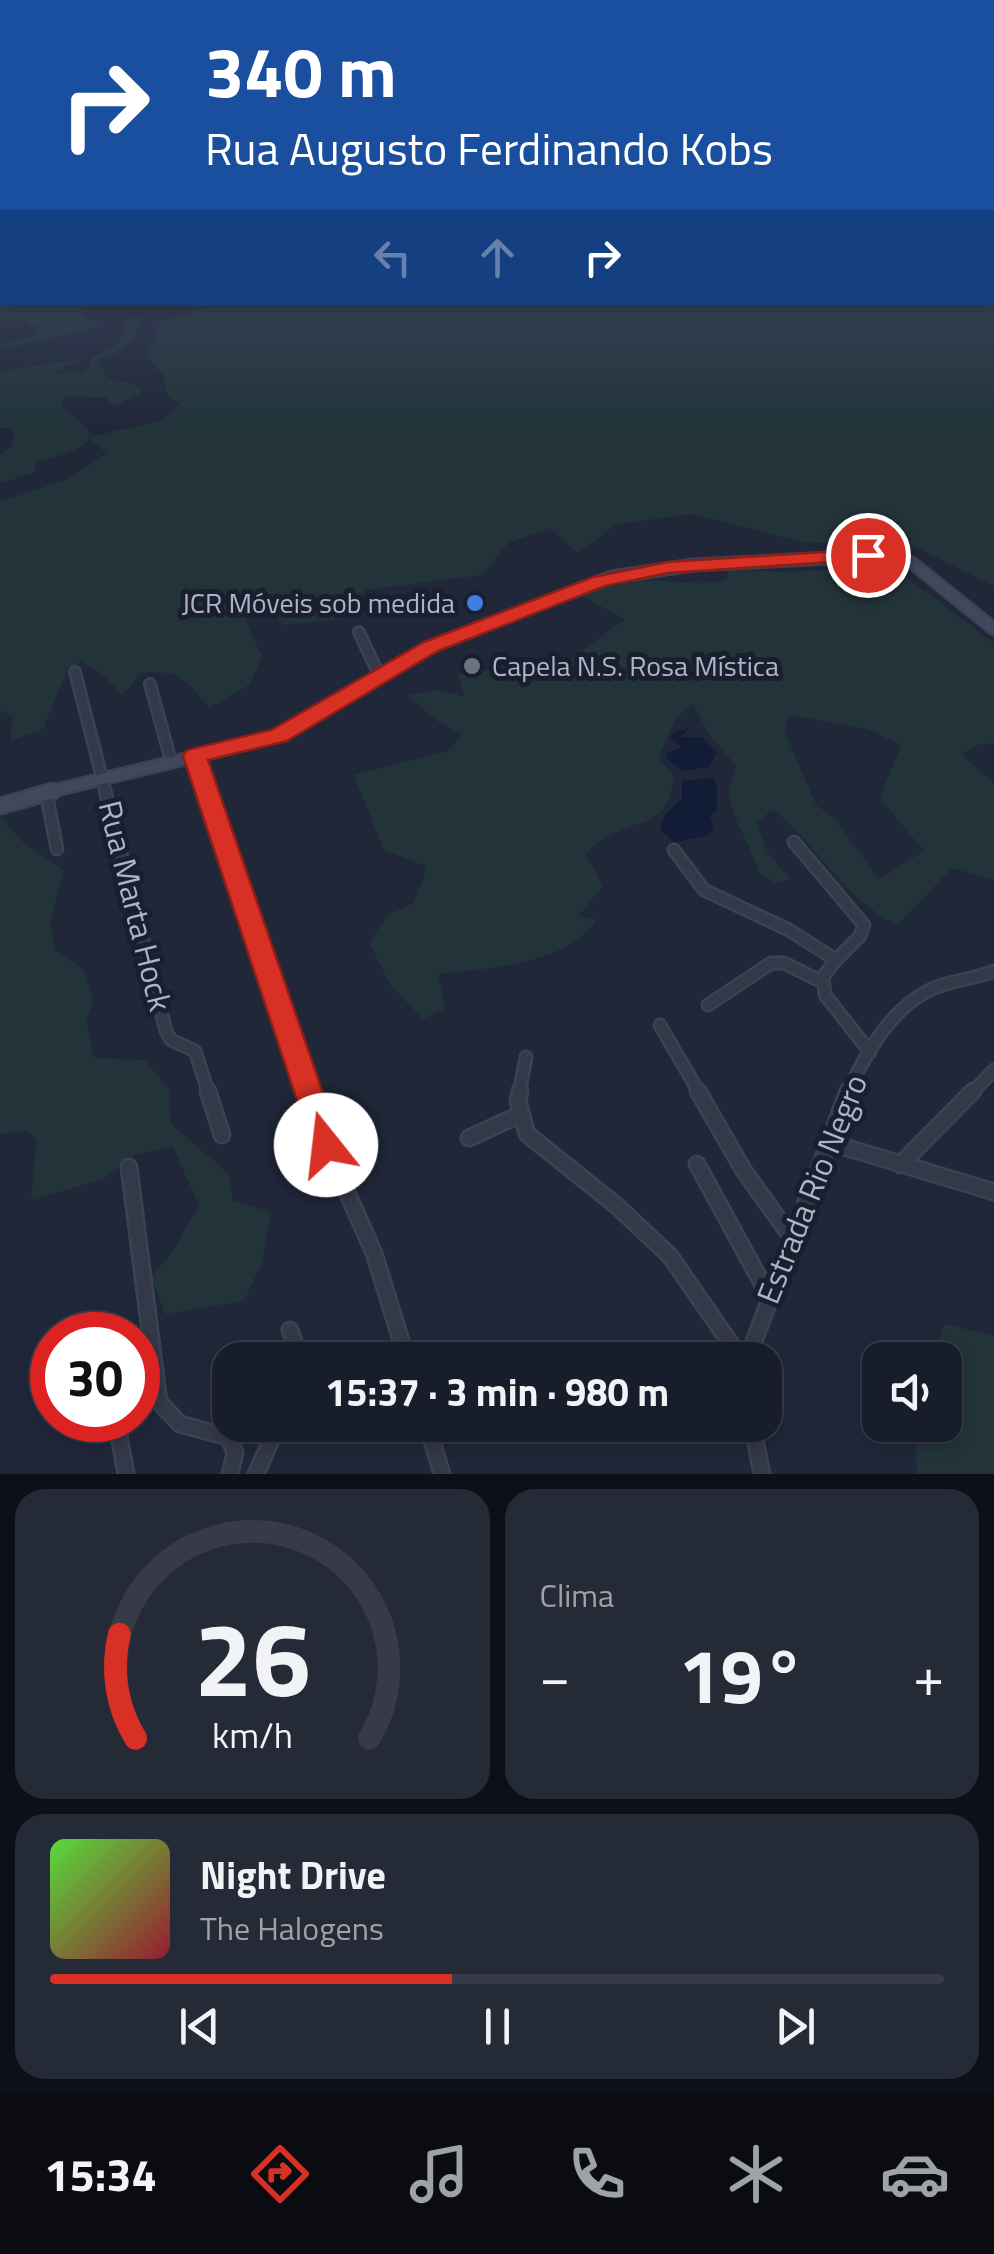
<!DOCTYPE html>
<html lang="pt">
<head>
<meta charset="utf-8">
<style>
	:root { --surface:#181d2b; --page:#252a37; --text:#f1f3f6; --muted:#9fa2a9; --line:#363b47; --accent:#d93025 }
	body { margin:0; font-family:"Titillium Web",sans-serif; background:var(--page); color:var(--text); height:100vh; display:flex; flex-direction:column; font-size:38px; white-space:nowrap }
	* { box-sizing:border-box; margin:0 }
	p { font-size:32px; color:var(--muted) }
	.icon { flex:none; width:55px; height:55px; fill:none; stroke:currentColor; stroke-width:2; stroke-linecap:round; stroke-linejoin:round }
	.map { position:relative; height:1474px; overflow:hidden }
	.side { display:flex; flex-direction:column; gap:15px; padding:15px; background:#0d1018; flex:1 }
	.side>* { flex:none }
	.top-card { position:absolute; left:0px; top:0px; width:995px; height:305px; box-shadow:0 5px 15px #0003,0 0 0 2px var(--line); background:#1a4fa0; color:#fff; overflow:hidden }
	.tools { position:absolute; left:862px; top:1342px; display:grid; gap:20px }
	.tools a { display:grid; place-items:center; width:100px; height:100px; border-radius:20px; background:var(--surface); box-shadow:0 5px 15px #0003,0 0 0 2px var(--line); font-size:50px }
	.speed { position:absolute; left:30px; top:1312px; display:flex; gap:20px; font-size:50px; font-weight:700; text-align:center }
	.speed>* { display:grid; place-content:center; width:130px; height:130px; border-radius:50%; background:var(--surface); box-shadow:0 5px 15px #0003,0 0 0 2px var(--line); line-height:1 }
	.speed .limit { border:15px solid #d22; background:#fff; color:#111 }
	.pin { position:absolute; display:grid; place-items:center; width:85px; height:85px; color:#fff; margin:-42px; border:5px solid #fff; border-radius:50%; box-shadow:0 2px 10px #0007 }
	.me { position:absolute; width:110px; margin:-55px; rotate:344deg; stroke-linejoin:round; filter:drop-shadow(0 0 8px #0008) }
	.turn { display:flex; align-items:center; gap:35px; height:210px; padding:0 40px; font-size:45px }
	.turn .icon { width:130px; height:130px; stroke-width:2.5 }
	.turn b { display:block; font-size:70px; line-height:85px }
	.lanes { display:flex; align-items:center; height:95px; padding:0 40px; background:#0003; justify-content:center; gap:50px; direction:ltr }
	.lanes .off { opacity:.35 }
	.big { font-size:75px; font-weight:700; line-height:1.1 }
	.side .card { flex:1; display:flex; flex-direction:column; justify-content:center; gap:15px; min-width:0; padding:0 35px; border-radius:30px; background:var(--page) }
	.side .dial { align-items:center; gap:0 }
	.dial svg { height:260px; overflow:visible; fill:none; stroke:var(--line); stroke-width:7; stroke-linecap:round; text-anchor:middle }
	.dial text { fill:var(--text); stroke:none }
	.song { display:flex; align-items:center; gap:30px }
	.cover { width:120px; height:120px; border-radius:15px; background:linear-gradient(135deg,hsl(110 70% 55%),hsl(350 70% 35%)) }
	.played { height:10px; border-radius:5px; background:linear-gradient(90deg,var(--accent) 45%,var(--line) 45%) }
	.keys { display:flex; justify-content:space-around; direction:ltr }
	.heat { display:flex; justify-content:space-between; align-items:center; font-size:55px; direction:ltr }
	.side .tiles { flex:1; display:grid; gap:15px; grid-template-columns:1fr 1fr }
	.card:last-child { grid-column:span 2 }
	.trip { position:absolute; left:212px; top:1342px; width:570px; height:100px; border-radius:30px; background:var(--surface); box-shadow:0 5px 15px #0003,0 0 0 2px var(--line); font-weight:700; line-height:100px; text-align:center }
	.dock { display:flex; height:160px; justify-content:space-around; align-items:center; background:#0a0c11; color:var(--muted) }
	.dock .icon { width:70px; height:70px }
	.dock .current { color:var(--accent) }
	.dock b { font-size:45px; color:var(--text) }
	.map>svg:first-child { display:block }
	.green { fill:#22343a; fill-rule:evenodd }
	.water { fill:#131c36 }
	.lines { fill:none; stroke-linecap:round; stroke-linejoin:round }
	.street-far2-casing { stroke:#3d4253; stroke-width:14 }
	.street-far1-casing { stroke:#3d4253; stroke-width:15 }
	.street-casing { stroke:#3d4253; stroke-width:19 }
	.secondary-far2-casing { stroke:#3d4253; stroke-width:12 }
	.secondary-far1-casing { stroke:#3d4253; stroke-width:15 }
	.secondary-casing { stroke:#3d4253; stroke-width:19 }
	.street-far2 { stroke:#343949; stroke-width:9 }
	.street-far1 { stroke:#343949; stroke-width:10 }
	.street { stroke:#343949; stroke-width:14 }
	.secondary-far2 { stroke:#41475d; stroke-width:9 }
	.secondary-far1 { stroke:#41475d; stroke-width:10 }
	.secondary { stroke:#41475d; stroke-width:14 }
	.route { fill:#d93025; stroke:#8d1f18; stroke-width:2.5 }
	.shop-dot { fill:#3f7fe0; stroke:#191f2e; stroke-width:4 }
	.worship-dot { fill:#6b7280; stroke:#191f2e; stroke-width:4 }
	.labels { text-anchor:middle; stroke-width:10; stroke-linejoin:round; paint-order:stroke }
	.poi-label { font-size:28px; fill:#aeb4c6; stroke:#191f2e; text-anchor:end }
	.near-street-label { font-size:32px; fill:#aeb4c6; stroke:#191f2e }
</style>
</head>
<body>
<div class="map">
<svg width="994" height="1474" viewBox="0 0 994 1474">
	<rect width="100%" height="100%" fill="#202739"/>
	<path class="green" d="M994,221V586L916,547L802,542L692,514L617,524L577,553L550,528L508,543L482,575L366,590L337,620L282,625L267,594L237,601L262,657L249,685L209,708C187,679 179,669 141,673L122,696L105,676L81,661L67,671L43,729L10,741L13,717L0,710V502L64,480L107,454L89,438C77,455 55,455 37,462L34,473L0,483V455L12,446L14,434L10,428H0V371L81,359L53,373H82L91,366V358L118,345L128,319H143C128,346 133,347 101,359L99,365L108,378L137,386L142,393L113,407L107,398L65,396L62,405L89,431L90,437L163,420L179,404L167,395L163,375L146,357L161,322L219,303L992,302Z
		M0,302L120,303L84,307L81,314L98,326L89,330L1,349L0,344L35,336L43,326L27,325L29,321H0Z
		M862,568L902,574L994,643V743L980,744L962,754L994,784V880L952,868L898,925C847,902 817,845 773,809L756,823L768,853L790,879L776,883L759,873C753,848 728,814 729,789C730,782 734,773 736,766L707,731L693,704L675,719L658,759L674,776C667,826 649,816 613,834C604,838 594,846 585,853L603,886L578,916L596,919C573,964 483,969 438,974L445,1009L423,1019L391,986L369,943L388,914L413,904L428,867L384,850L354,775L448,751L463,734L441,724L407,695L438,690L464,696L458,674L499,669L525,682L566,679L571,659L625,619L580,595C593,590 607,583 619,581C657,576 688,589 726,580L730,569L781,572ZM790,715L867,729L901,745L880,798L924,851L879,879L834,818L816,805L784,730Z
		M0,816L20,840L64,870L50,922L55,951L84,970L94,1001L86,1021L94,1058L145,1060L169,1089L171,1124L229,1174L233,1201L271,1212L262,1262L244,1301L165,1314L152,1277L172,1252L199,1205L173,1147L135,1154L105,1178L31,1201L36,1141L28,1131L0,1134Z
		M945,1324L994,1336V1474H917L914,1425H945V1360H928Z"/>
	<path class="water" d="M689,728L681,737H701L717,752L709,767L683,771L667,759L666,754L681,747L670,739L674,733Z
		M713,778L717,789V811L710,815L714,829L708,835L674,843L660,829L664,816L682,799V781Z"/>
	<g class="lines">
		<g class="street-far2-casing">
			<path id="street-far2" d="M359,632L379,675
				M75,672L106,793
				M150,684L171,761
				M195,756L207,793"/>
		</g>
		<g class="street-far1-casing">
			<path id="street-far1" d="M105,791L166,1031L171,1040L195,1051L209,1094
				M207,791L309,1094
				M46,792L57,849
				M794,842L864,925L860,936L836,960
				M674,850L704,890L789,930L836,960L823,977L825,995L870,1052
				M708,1005L771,963H784L822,982
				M660,1025L700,1094
				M519,1094L526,1057
				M847,1094C866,1053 891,1007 934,988C953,980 975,979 994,971
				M971,1094L994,1070"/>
		</g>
		<g class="street-casing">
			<path id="street" d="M208,1091L222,1135
				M308,1091L326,1145L374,1253L407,1360
				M520,1091L518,1101L527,1134L617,1206L670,1256L742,1360
				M698,1091L744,1171L792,1238
				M469,1138L519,1115
				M828,1142L994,1192
				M697,1164L769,1296
				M900,1165L973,1091
				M129,1167L159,1402L180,1424L228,1437L235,1452L230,1474
				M290,1330L301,1360
				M747,1360L848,1091
				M116,1420L126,1474
				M427,1425L442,1474
				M752,1425L762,1474
				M256,1474L278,1425"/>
		</g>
		<g class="secondary-far2-casing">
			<path id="secondary-far2" d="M869,556H895"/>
		</g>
		<g class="secondary-far1-casing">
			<path id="secondary-far1" d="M44,793L272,738L431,646L611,577L693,565L892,555L912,563L994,629"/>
		</g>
		<g class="secondary-casing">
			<path id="secondary" d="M0,806L53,791"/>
		</g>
		<use href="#street-far2" class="street-far2"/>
		<use href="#street-far1" class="street-far1"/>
		<use href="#street" class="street"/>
		<use href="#secondary-far2" class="secondary-far2"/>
		<use href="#secondary-far1" class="secondary-far1"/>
		<use href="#secondary" class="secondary"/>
	</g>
	<linearGradient id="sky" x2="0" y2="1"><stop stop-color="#12151f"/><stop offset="0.52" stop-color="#3c475f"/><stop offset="1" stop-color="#3c475f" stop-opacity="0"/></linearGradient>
	<rect width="994" height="427" fill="url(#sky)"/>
	<path class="route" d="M868,549L878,555L875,559L668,573L605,586L438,651L287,741L208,760L341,1145L337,1155L326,1160L315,1155L183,756L187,750L271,730L424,642L593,577L668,562Z"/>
	<circle class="shop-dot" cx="475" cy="603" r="10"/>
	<circle class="worship-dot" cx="472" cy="666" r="10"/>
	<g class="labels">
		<g class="poi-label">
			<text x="455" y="613">JCR Móveis sob medida</text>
			<text x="492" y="676" text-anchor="start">Capela N.S. Rosa Mística</text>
		</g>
		<g class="near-street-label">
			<text transform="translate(135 906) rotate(76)" y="11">Rua Marta Hock</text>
			<text transform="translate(812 1189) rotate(-68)" y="11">Estrada Rio Negro</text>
		</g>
	</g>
</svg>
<div class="tools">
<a><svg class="icon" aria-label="sound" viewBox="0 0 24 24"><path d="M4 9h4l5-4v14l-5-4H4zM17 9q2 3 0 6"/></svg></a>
</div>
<div class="speed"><div class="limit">30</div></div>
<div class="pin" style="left:868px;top:555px;background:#d93025"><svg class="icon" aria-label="arrive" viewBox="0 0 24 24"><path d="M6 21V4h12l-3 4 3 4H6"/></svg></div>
<svg class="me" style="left:326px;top:1145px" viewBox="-20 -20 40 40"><circle r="19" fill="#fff"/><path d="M0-13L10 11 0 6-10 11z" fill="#d93025"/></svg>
<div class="trip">15:37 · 3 min · 980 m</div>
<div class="top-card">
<div class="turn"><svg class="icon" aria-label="right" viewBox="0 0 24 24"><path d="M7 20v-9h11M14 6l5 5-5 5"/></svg><div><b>340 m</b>Rua Augusto Ferdinando Kobs</div></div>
<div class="lanes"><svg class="icon off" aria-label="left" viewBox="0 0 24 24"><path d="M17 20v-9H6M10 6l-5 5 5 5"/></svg><svg class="icon off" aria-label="ahead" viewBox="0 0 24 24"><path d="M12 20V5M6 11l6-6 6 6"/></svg><svg class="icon" aria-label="right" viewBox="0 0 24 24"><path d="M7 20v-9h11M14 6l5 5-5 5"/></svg></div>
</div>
</div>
<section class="side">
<div class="tiles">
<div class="card dial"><svg viewBox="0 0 100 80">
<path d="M14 69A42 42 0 1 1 86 69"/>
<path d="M14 69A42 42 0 0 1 9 37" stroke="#d93025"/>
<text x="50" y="56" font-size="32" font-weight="700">26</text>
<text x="50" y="72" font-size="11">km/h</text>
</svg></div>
<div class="card"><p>Clima</p>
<div class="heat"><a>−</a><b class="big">19°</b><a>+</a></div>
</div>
<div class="card">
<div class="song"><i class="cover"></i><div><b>Night Drive</b><p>The Halogens</p></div></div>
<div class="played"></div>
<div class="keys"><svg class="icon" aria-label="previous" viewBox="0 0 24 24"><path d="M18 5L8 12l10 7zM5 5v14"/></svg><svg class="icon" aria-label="pause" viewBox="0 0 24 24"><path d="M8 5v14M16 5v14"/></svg><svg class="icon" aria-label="next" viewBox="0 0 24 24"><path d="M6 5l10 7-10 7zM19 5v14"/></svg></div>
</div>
</div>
</section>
<nav class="dock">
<b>15:34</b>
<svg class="icon current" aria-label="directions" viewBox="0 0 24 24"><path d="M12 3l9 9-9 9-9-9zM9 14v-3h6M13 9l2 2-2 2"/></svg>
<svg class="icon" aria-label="music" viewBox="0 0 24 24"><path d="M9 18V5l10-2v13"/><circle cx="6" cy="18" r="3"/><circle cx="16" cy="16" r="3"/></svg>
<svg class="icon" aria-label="phone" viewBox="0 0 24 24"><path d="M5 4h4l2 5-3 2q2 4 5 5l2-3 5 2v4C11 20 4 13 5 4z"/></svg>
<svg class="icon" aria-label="climate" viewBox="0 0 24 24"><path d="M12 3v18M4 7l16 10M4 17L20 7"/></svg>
<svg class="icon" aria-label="car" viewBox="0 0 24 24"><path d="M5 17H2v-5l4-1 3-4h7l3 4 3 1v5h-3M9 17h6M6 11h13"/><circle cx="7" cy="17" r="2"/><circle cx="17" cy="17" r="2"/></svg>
</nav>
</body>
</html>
